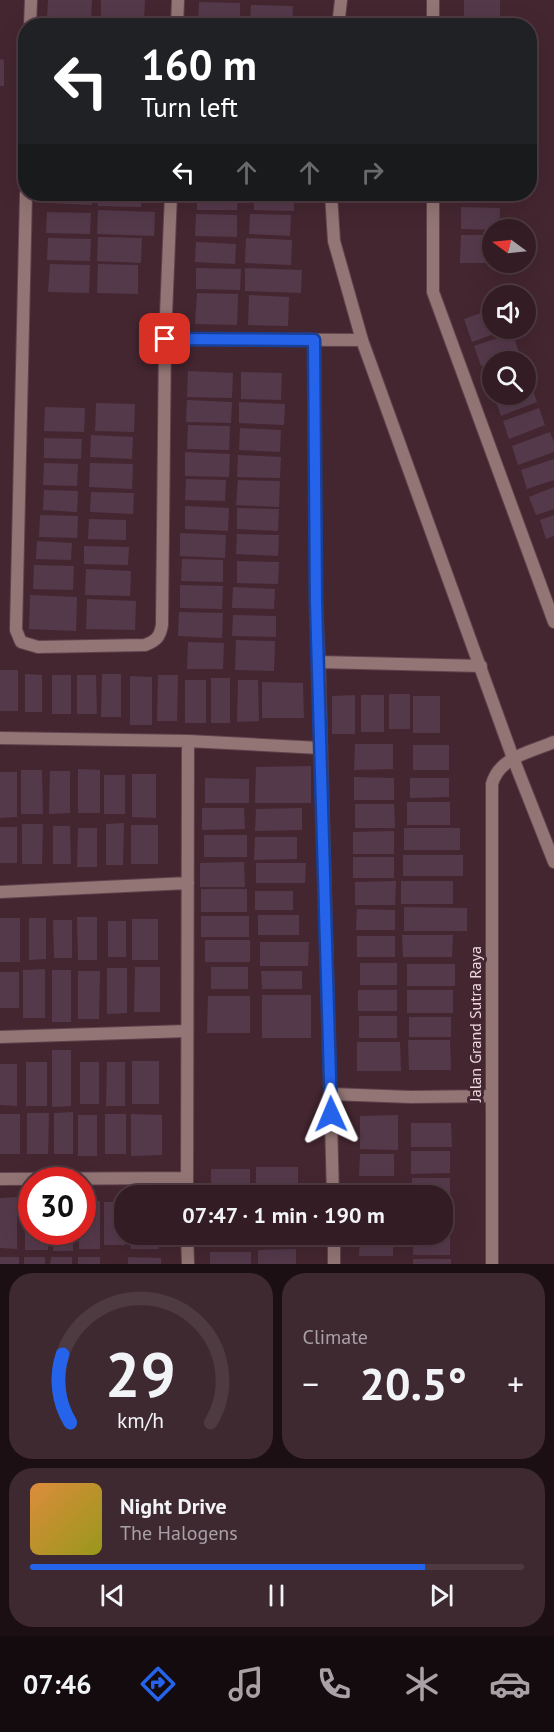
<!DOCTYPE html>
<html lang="en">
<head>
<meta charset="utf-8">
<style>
	:root { --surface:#331c24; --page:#3e2931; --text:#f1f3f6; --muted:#a9a1a6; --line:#4e3a41; --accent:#2563eb }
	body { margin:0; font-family:"PT Sans",sans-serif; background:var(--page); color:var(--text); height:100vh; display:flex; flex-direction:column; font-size:22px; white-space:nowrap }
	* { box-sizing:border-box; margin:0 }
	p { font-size:20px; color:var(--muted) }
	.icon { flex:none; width:33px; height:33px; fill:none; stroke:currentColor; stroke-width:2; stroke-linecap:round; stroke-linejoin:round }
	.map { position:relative; height:1264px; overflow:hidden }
	.drawer { display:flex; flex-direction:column; gap:9px; padding:9px; background:#1c0f14; flex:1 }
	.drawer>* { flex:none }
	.top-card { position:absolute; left:18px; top:18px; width:519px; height:183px; border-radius:24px; box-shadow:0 6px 24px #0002,0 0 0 2px var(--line); background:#202124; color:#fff; overflow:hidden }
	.needle { width:39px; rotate:285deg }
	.buttons { position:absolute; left:482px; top:219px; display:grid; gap:12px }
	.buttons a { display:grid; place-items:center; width:54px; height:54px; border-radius:50%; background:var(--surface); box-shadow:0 6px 24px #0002,0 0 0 2px var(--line); font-size:30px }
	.speed { position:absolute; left:18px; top:1167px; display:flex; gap:12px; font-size:30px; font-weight:700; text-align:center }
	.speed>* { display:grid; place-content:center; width:78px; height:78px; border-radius:50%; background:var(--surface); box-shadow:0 6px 24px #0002,0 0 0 2px var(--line); line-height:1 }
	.speed .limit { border:9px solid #d22; background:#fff; color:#111 }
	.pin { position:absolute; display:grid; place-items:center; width:51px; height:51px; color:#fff; margin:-26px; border-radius:12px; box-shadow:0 3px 9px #0006 }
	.me { position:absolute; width:66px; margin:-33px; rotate:359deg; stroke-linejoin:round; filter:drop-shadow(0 0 4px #0008) }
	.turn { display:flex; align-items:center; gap:21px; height:126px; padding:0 24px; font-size:27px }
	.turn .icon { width:78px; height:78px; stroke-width:2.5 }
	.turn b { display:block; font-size:42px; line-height:51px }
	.lanes { display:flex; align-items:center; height:57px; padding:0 24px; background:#0003; justify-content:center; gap:30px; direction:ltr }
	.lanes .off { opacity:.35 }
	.big { font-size:45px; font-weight:700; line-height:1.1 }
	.drawer .widget { flex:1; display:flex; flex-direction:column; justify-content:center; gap:9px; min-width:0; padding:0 21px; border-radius:24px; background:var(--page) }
	.drawer .dial { align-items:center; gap:0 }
	.dial svg { height:156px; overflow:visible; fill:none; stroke:var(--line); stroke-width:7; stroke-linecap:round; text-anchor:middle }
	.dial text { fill:var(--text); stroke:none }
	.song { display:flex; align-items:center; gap:18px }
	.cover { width:72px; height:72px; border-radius:9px; background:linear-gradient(135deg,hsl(30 70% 55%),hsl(60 70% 35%)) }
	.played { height:6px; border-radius:3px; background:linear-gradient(90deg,var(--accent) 80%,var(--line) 80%) }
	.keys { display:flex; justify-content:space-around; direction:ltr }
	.heat { display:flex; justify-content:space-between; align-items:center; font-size:33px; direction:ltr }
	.drawer .tiles { flex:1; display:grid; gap:9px; grid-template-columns:1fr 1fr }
	.widget:last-child { grid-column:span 2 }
	.trip { position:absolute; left:114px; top:1185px; width:339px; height:60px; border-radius:24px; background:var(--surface); box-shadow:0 6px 24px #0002,0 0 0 2px var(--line); font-weight:700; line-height:60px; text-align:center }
	.menu { display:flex; height:96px; justify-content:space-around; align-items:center; background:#140b0e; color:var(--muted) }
	.menu .icon { width:42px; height:42px }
	.menu .current { color:var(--accent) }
	.menu b { font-size:27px; color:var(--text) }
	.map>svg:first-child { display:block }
	.building { fill:#54394b }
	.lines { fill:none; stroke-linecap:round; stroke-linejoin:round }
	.minor-casing { stroke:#5f424c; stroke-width:14 }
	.tertiary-casing { stroke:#5f424c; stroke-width:14 }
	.minor { stroke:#937575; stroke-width:12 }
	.tertiary { stroke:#937575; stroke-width:12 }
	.route-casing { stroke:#184099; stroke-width:15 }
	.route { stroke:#2563eb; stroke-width:10 }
	.labels { text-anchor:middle; stroke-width:6; stroke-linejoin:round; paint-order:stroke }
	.street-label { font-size:16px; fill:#ecd8de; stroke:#442630 }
</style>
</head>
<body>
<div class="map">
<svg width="554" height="1264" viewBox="0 0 554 1264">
	<rect width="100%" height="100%" fill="#442630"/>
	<path class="building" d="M48,0H92L91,18L47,17Z
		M101,0H145L144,20L101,18Z
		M464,0H500V18L464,17Z
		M199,2L240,3V25L198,24Z
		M251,5L293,6L292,26H250Z
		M463,21L500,22V26H463Z
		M0,59L4,60V86H0Z
		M48,194H92V205L48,203Z
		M98,194H142L141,207L98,206Z
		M197,194H238L237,210H197Z
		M254,194H294V211L254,210Z
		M460,194H499V202L460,201Z
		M461,207L500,208L499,230L461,229Z
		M98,210L155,212L154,236L97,234Z
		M47,212L91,213L90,234L46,233Z
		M196,214L237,215V237L195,236Z
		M250,214L291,215L290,236L249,234Z
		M461,235H492V263H460Z
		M98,237L142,238L141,263L97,261Z
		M48,238L91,239L90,261L47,260Z
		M246,238L292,240L291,265L245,263Z
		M196,242L236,244L235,264L195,262Z
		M50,264L90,265L89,293L48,292Z
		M98,264L138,265V294L97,293Z
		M196,268L241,269L240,290L196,289Z
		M245,268L302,270L301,293L245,291Z
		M197,293L238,294L237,325L195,324Z
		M249,295L289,297L288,326L248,325Z
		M492,309V328L508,329L472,342L464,319Z
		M512,333L519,352L481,366L474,346Z
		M492,368V392L485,371Z
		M188,371L233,373L232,398L187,397Z
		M241,372L282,373L281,400L241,399Z
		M530,383L537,402L501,416L494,396L499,394H525V385Z
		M187,400L232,402L231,423L186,422Z
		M239,402L285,404L284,425L239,423Z
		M96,403L135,404L134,432L95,431Z
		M45,407L85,408L84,432L44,431Z
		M539,408L545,425L509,439L503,421Z
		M188,425L230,426L229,450L187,449Z
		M240,428L281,430L280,452L239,450Z
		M550,432L554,442V452L518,465L512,446Z
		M91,435L133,437L132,459L90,457Z
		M44,438L82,439L81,459L44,458Z
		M185,452L230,454L229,477L185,476Z
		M238,455L281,457L280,478L237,477Z
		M554,459V480L527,489L521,470Z
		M44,463L78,464L77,486L43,485Z
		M90,463L133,464L132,489L89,487Z
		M186,479L226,480L225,501L185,500Z
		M238,480L280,481L279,507L236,505Z
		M554,487V509L536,515L529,497Z
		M44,490L78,491L77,512L43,510Z
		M91,492L134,493L133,514L90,512Z
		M185,506L229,508L228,531L185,529Z
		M237,508L279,509L278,531L237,529Z
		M40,515L78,516L77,538L39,537Z
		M554,515V536L546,539L540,520Z
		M89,519L126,520V540L88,539Z
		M180,533L226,535L225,558L180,556Z
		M237,534L279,535L278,556L236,554Z
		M37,541L72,543L71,560L36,559Z
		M84,546L129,547L128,565L84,564Z
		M182,559L223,560V582L181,581Z
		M237,561L279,562L278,584L237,583Z
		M34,565L74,566L73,590L33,589Z
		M86,569L131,571L130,596L85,595Z
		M180,585L223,586L222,609L180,608Z
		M233,587L275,589L274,609L232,608Z
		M30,595L77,597L76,631L29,629Z
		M87,599L136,601L135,630L86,629Z
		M179,612L223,613L222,638L178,636Z
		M233,615L276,616V637L232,636Z
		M236,640L275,641L274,671L235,670Z
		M188,642L224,643L223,669H187Z
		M0,670H18V711H0Z
		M25,674L42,675V712H25Z
		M102,674H121V717H101Z
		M52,675H71V714H52Z
		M77,675H96L97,714H77Z
		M158,675H178L177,721H157Z
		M130,676L152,677V725H130Z
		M211,678H230V723H211Z
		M185,680H206V723H185Z
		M238,680H258L259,721L237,722Z
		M262,682L303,683L304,718H262Z
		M389,694H410V729H389Z
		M355,695V734H332V696Z
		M361,695H384V732H361Z
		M413,696H440V733H413Z
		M355,744H393V769L354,770Z
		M413,745H449V770H413Z
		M311,766V803H255L256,767Z
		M78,769L100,770V813H78Z
		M21,770H42L43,814H21Z
		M50,771H70V813L49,814Z
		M0,772H17V817L0,818Z
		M132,774H156V818L132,817Z
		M104,775H125V814H104Z
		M354,777L394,778V800H354Z
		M205,778L249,779V803H205Z
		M410,778H449V797L410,798Z
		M407,802H450V825H407Z
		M355,804H394L395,828H355Z
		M202,808H244L245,829L202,830Z
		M302,808V830L255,831L256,809Z
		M124,823L123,865H106V824Z
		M22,824H43L42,864H22Z
		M131,825H158V864H131Z
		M53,826H70L71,864H53Z
		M0,827H17V863H0Z
		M78,828H97V867H77Z
		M404,828H460V850H404Z
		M394,831V854H353V832Z
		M204,835H247V857H204Z
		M255,837H297V859L254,860Z
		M403,855H463V876H403Z
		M353,857H394V878H353Z
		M244,862L245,887H200V863Z
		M256,863H306L305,883H256Z
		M396,881L395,905H355V882Z
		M401,881H453V904H401Z
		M201,889H247V912H201Z
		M255,891H293V910H255Z
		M404,907L467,908V931H404Z
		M357,909L395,910V930H356Z
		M258,915H299V935H258Z
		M201,916H249V937H201Z
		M77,917H97V960H78Z
		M0,918H20V962H0Z
		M29,918H46V959L29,960Z
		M132,919H158V960H132Z
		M53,920H72V958H54Z
		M108,921H126V957H108Z
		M402,935H453L452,957H403Z
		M357,936H395V957H357Z
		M205,940H250V962H205Z
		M260,942H309L308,966H260Z
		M360,963H397V985H360Z
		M407,964H455V986H407Z
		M135,967H160V1012H134Z
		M211,967H248V989H211Z
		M107,968H127V1013L107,1014Z
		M45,969V1018H23V970Z
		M52,970H71V1022H52Z
		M78,971H100L99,1019H78Z
		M261,971H302V989H262Z
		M0,972H19V1008H0Z
		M358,990H397V1011H358Z
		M407,990H453V1013H407Z
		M262,995H311V1038H262Z
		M208,996H250V1033H207Z
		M359,1016H397V1038H359Z
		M409,1017H451V1037H409Z
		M408,1040H450L451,1070H409Z
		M357,1042H400L401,1071H357Z
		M52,1050H71V1106L52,1107Z
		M132,1061H159V1104H132Z
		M26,1062H47V1106H26Z
		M80,1062H99V1104H80Z
		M107,1062H125V1106H106Z
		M0,1064H17V1106L0,1105Z
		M73,1112V1154H54V1113Z
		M27,1113H49L48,1154H27Z
		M0,1114H20V1154H0Z
		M105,1114H126V1154H105Z
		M131,1114L162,1115V1155L131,1156Z
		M78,1115H97V1156H78Z
		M398,1115V1150L360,1149V1116Z
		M411,1123H451L452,1147H411Z
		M411,1151H450V1173L411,1174Z
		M360,1154H394V1176H359Z
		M256,1167H298V1191L256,1192Z
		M211,1169H250V1192H211Z
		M412,1178H450V1200H442V1196H412Z
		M392,1183V1196H359L360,1184Z
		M17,1197V1249L0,1248V1198Z
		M82,1201H100V1249H79V1232H82Z
		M25,1202H32V1232H48V1250H25Z
		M104,1202H124L125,1245H104Z
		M442,1207H449V1230H442Z
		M53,1232H73V1251H53Z
		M131,1234H159V1249H131Z
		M210,1234H249V1246H210Z
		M258,1234H299V1246H258Z
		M413,1234H450V1255H413Z
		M360,1235H393V1256H359Z
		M296,1249V1264H258V1250Z
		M210,1252H251V1264H210Z
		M0,1257H19V1264H0Z
		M24,1257H45V1264H24Z
		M51,1257H72V1264H50Z
		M78,1257H100V1264H78Z
		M128,1257L161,1258V1264H128Z
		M413,1259H451V1264H413Z"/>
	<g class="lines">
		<g class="minor-casing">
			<path id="minor" d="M433,0V26
				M30,26L31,0
				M177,26L178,0
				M26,194L16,630L21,642L38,647L145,645C156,641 160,637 162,625L165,339L171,194
				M433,194V292L554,622
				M165,339L362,340
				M314,340L316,602L319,662L481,666
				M319,662L333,1196
				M0,738L188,741L320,748
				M0,892L188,883
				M0,1037L187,1031
				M331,1094L411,1097L492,1096
				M0,1179L186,1178
				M187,1196L188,741
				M187,1234L188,1264
				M334,1234V1264
				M492,1264V784C499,757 531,752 554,742"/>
		</g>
		<g class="tertiary-casing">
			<path id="tertiary" d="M338,26L341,0
				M331,194L334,241L362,340L513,758L554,862"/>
		</g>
		<use href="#minor" class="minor"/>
		<use href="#tertiary" class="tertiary"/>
	</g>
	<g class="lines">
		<g class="route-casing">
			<path id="route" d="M165,339L314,340L316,602L331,1114"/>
		</g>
		<use href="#route" class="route"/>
	</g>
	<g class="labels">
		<g class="street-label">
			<text transform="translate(475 1024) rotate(-90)" y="6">Jalan Grand Sutra Raya</text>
		</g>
	</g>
</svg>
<div class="buttons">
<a><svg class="needle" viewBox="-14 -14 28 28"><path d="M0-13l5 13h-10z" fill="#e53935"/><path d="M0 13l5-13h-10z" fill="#a9a1a6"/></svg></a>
<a><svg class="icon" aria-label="sound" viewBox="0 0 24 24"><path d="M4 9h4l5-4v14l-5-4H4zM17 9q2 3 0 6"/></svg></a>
<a><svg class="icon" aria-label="search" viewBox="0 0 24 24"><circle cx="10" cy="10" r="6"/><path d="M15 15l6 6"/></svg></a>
</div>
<div class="speed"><div class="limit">30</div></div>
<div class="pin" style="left:165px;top:339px;background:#d93025"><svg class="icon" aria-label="arrive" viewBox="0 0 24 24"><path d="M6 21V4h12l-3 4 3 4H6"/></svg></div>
<svg class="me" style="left:331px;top:1114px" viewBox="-20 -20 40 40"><path d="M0-17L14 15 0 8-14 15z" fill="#2563eb" stroke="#fff" stroke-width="4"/></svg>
<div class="trip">07:47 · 1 min · 190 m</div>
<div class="top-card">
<div class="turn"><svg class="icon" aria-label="left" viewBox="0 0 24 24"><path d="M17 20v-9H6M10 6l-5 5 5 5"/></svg><div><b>160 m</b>Turn left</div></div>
<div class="lanes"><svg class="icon" aria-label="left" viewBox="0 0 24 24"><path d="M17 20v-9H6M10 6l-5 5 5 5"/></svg><svg class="icon off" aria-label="ahead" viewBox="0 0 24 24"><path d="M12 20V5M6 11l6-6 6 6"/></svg><svg class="icon off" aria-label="ahead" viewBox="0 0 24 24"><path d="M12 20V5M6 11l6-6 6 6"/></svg><svg class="icon off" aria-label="right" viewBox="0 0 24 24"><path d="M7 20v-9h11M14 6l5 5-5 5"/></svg></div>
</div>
</div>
<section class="drawer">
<div class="tiles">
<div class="widget dial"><svg viewBox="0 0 100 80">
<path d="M14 69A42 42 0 1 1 86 69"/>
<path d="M14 69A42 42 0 0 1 10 34" stroke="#2563eb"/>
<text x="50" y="56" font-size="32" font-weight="700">29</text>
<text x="50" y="72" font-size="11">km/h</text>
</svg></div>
<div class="widget"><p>Climate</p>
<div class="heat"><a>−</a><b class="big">20.5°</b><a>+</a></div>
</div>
<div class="widget">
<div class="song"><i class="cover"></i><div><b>Night Drive</b><p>The Halogens</p></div></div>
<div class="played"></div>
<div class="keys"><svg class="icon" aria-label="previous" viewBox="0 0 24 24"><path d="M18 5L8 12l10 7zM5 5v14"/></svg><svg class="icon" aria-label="pause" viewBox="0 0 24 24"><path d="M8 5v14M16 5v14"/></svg><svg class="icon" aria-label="next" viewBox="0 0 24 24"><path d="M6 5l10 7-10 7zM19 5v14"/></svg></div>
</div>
</div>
</section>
<nav class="menu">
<b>07:46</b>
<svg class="icon current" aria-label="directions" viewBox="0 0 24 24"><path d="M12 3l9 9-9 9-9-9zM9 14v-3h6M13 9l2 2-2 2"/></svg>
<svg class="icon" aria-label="music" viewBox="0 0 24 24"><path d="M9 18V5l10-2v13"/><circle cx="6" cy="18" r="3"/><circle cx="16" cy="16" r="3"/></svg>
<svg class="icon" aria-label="phone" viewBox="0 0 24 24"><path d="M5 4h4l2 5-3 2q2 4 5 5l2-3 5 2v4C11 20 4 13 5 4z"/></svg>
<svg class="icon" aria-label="climate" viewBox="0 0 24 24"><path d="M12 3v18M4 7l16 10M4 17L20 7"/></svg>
<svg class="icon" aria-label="car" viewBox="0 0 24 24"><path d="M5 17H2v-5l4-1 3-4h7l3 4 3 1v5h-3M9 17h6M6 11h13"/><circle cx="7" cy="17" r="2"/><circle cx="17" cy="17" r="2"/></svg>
</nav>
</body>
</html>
